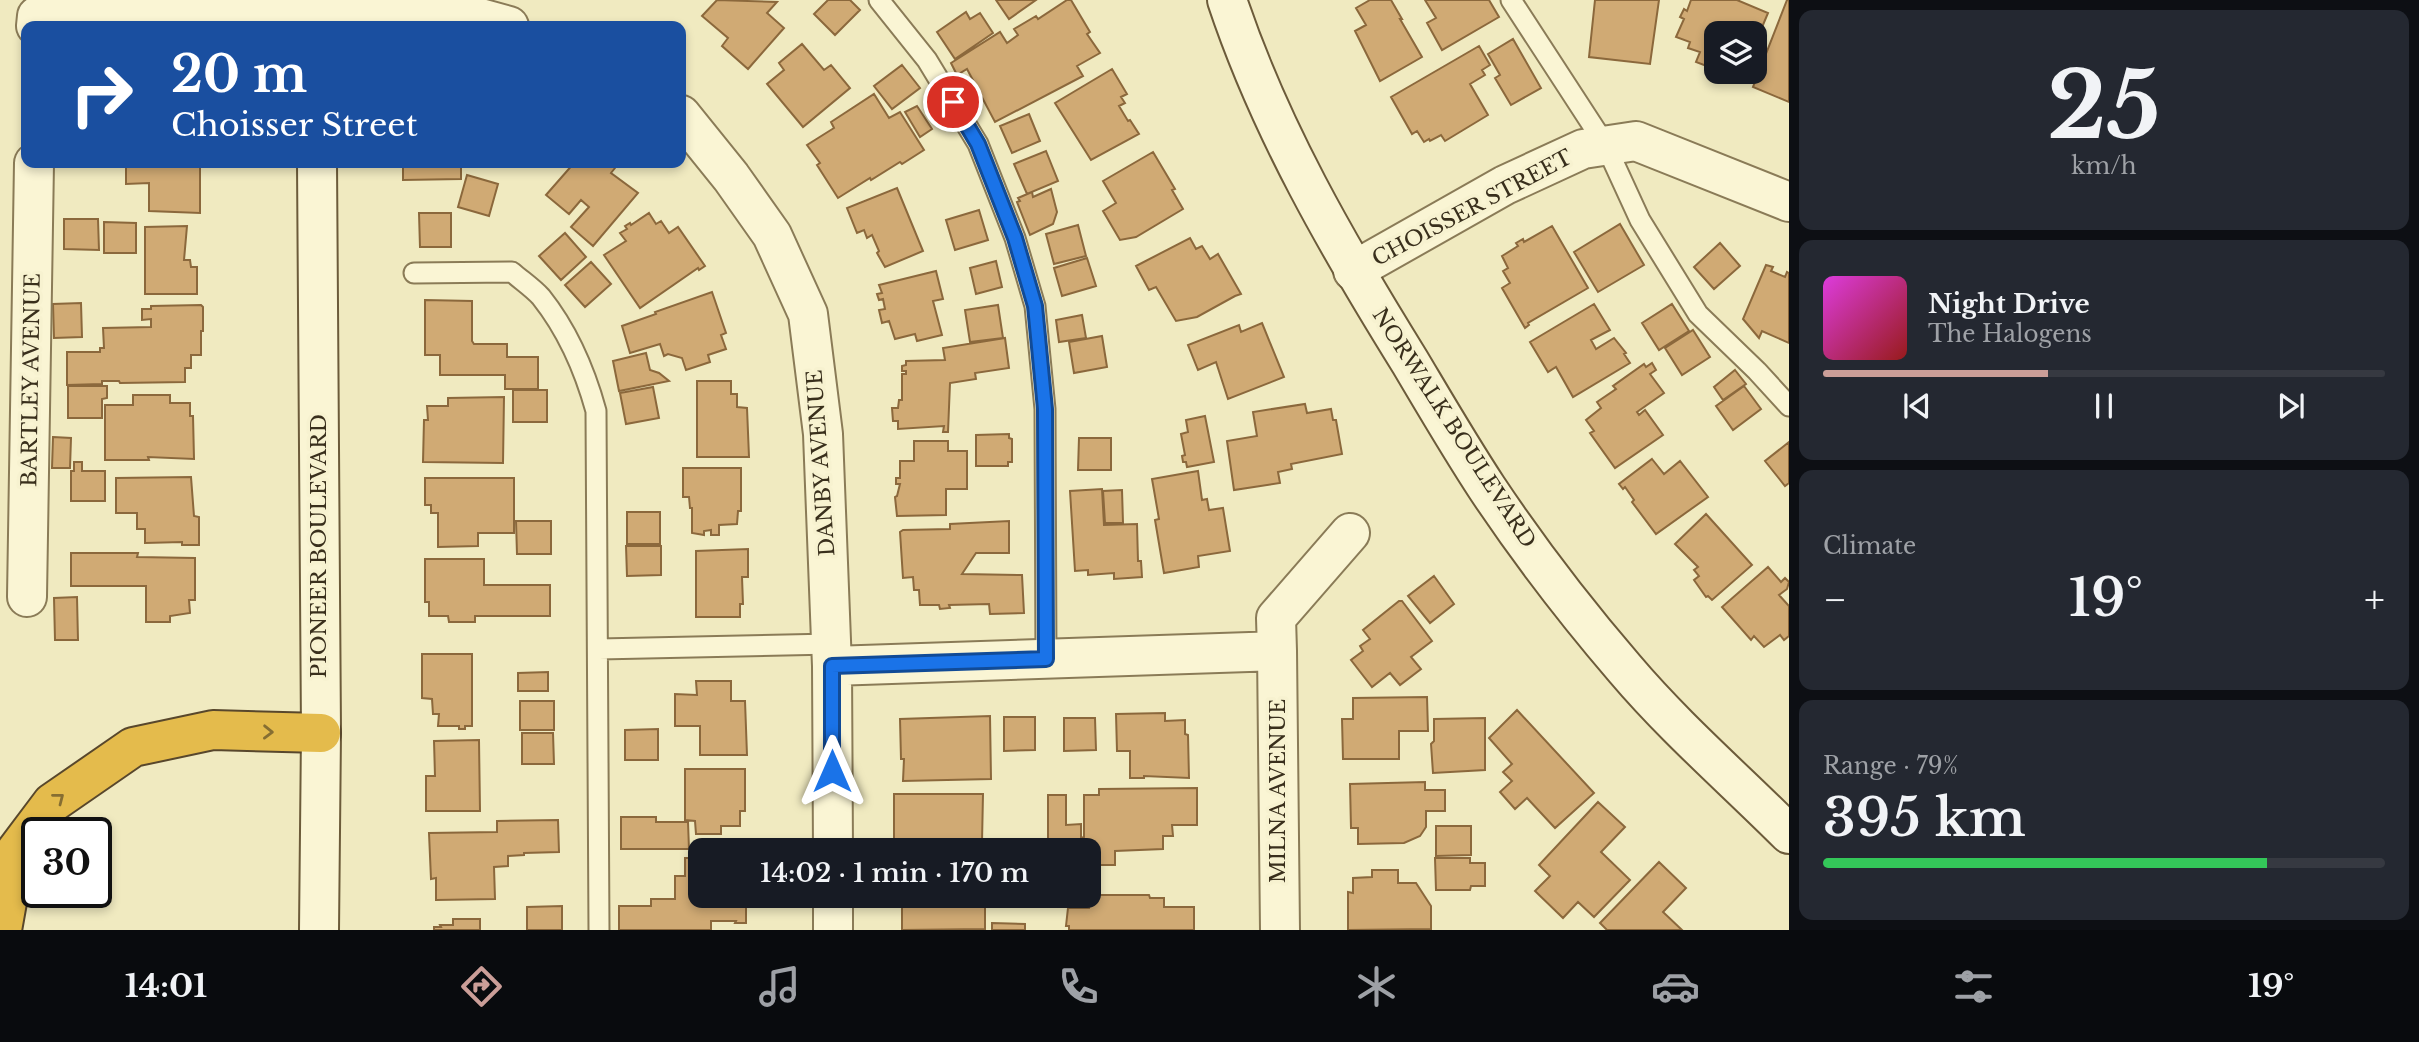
<!DOCTYPE html>
<html lang="en">
<head>
<meta charset="utf-8">
<style>
	:root { --surface:#171b24; --page:#242831; --text:#f1f3f6; --muted:#9ea1a6; --line:#363941; --accent:#cb9e98 }
	body { margin:0; font-family:"Libre Baskerville",serif; background:var(--page); color:var(--text); height:100vh; display:flex; flex-direction:column; font-size:26px; white-space:nowrap }
	* { box-sizing:border-box; margin:0 }
	p { font-size:23px; color:var(--muted) }
	.icon { flex:none; width:38px; height:38px; fill:none; stroke:currentColor; stroke-width:2; stroke-linecap:round; stroke-linejoin:round }
	.map { position:relative; flex:1; overflow:hidden }
	.drawer { display:flex; flex-direction:column; gap:10px; padding:10px; background:#0d0f14; width:630px }
	.drawer>* { flex:none }
	.top-card { position:absolute; left:21px; top:21px; width:665px; height:147px; border-radius:14px; box-shadow:0 4px 10px #0003; background:#1a4fa0; color:#fff; overflow:hidden }
	.fabs { position:absolute; left:1704px; top:21px; display:grid; gap:14px }
	.fabs a { display:grid; place-items:center; width:63px; height:63px; border-radius:14px; background:var(--surface); box-shadow:0 4px 10px #0003; font-size:35px }
	.speed { position:absolute; left:21px; top:817px; display:flex; gap:14px; font-size:35px; font-weight:700; text-align:center }
	.speed>* { display:grid; place-content:center; width:91px; height:91px; border-radius:50%; background:var(--surface); box-shadow:0 4px 10px #0003; line-height:1 }
	.speed .limit { border:4px solid #111; border-radius:10px; background:#fff; color:#111 }
	.pin { position:absolute; display:grid; place-items:center; width:60px; height:60px; color:#fff; margin:-30px; border:4px solid #fff; border-radius:50%; box-shadow:0 2px 7px #0007 }
	.me { position:absolute; width:77px; margin:-38px; rotate:0deg; stroke-linejoin:round; filter:drop-shadow(0 0 5px #0008) }
	.turn { display:flex; align-items:center; gap:24px; height:147px; padding:0 35px; font-size:32px }
	.turn .icon { width:91px; height:91px; stroke-width:2.5 }
	.turn b { display:block; font-size:49px; line-height:60px }
	.big { font-size:52px; font-weight:600; line-height:1.1 }
	.drawer .card { flex:1; display:flex; flex-direction:column; justify-content:center; gap:10px; min-width:0; padding:0 24px; border-radius:14px; background:var(--page) }
	.drawer .dial { align-items:center; gap:0 }
	.dial b { font-size:91px; line-height:1 }
	.song { display:flex; align-items:center; gap:21px }
	.cover { width:84px; height:84px; border-radius:10px; background:linear-gradient(135deg,hsl(300 70% 55%),hsl(0 70% 35%)) }
	.played { height:7px; border-radius:4px; background:linear-gradient(90deg,var(--accent) 40%,var(--line) 40%) }
	.keys { display:flex; justify-content:space-around; direction:ltr }
	.heat { display:flex; justify-content:space-between; align-items:center; font-size:38px; direction:ltr }
	.charge { height:10px; border-radius:5px; background:linear-gradient(90deg,#34c759 79%,var(--line) 0) }
	.trip { position:absolute; left:688px; top:838px; width:413px; height:70px; border-radius:14px; background:var(--surface); box-shadow:0 4px 10px #0003; font-weight:600; line-height:70px; text-align:center }
	.tabs { display:flex; height:112px; justify-content:space-around; align-items:center; background:#090b0e; color:var(--muted) }
	.tabs .icon { width:49px; height:49px }
	.tabs .on { color:var(--accent) }
	.tabs b { font-size:32px; color:var(--text) }
	main { display:flex; flex:1; min-height:0 }
	.map>svg:first-child { display:block }
	.building { fill:#d0aa74; stroke:#8b683c; stroke-width:2 }
	.lines { fill:none; stroke-linecap:round; stroke-linejoin:round }
	.lane-casing { stroke:#8a7b57; stroke-width:23 }
	.street-casing { stroke:#8a7b57; stroke-width:42 }
	.secondary-casing { stroke:#6c5b3a; stroke-width:42 }
	.highway-casing { stroke:#58472c; stroke-width:42 }
	.lane { stroke:#faf5d4; stroke-width:19 }
	.street { stroke:#faf5d4; stroke-width:38 }
	.secondary { stroke:#faf5d4; stroke-width:38 }
	.highway { stroke:#e4bb4c; stroke-width:38 }
	.oneway { stroke:#866e32 }
	.route-casing { stroke:#114b97; stroke-width:18 }
	.route { stroke:#1a73e8; stroke-width:12 }
	.labels { text-anchor:middle; stroke-width:7; stroke-linejoin:round; paint-order:stroke }
	.street-label { font-size:21px; fill:#392f1c; stroke:#f7f2d0 }
</style>
</head>
<body>
<main>
<div class="map">
<svg width="1789" height="930" viewBox="0 0 1789 930">
	<rect width="100%" height="100%" fill="#f0eac0"/>
	<path class="building" d="M717,0L777,2L767,13L784,28L748,69L722,46L728,38L702,16Z
		M828,0H850L860,10L835,35L814,14Z
		M996,0H1036L1009,19Z
		M1067,0H1071L1090,32L1087,34L1100,53L1077,66L1083,76L995,122L967,69L957,75L951,63L1000,32L1007,43L1018,35L1014,29L1036,16L1038,19Z
		M1370,0H1391L1402,19H1400L1422,57L1380,81L1355,31L1366,25L1356,8Z
		M1425,0H1489L1499,17L1442,50L1427,23L1436,18Z
		M1595,0H1659L1650,64L1589,57Z
		M1691,0H1737L1768,13L1755,44V33H1717V70L1696,62L1700,52L1688,48L1690,42L1676,37L1684,19L1680,17L1684,9L1687,11Z
		M1787,0H1789V102L1753,87Z
		M966,12L970,19L980,13L993,33L955,59L937,32Z
		M1513,39L1541,88L1511,105L1495,78L1500,75L1488,54Z
		M802,44L824,70L831,65L850,88L803,127L767,84L784,70L779,63Z
		M1479,46L1490,65L1482,70L1485,75L1470,84L1488,115L1445,141L1441,135L1430,141L1429,139L1424,142L1417,131L1412,134L1391,97Z
		M902,65L920,88L892,109L874,86Z
		M1112,69L1127,94L1121,97L1125,103L1119,106L1128,121L1130,120L1139,134L1091,160L1055,103Z
		M1720,72H1744L1740,80Z
		M874,94L889,118L900,112L924,150L902,164L900,162L871,180L870,178L838,198L817,165L820,163L807,145L834,128L831,122Z
		M917,106L932,129L920,137L905,112Z
		M1029,114L1040,141L1012,153L1000,126Z
		M1046,151L1058,181L1027,194L1014,164Z
		M1153,152L1175,189L1172,190L1183,209L1136,237L1120,240L1103,211L1116,203L1103,181Z
		M126,163H188V167L200,166V213L149,211V183L126,184Z
		M403,163H461V179L403,180Z
		M574,163H609L615,168L611,173L638,193L593,246L571,227L589,207L581,200L569,214L546,195Z
		M467,175L498,184L489,216L458,207Z
		M897,188L923,251L885,267L877,253L879,251L872,235L867,238L864,230L857,233L847,208Z
		M1051,189L1057,212L1053,224L1030,235L1017,202L1020,201L1018,198L1032,192L1033,197Z
		M979,210L988,240L955,250L946,220Z
		M419,213H451V247H420Z
		M649,213L656,224L661,221L669,233L678,227L705,266L699,270L698,268L640,308L604,255L626,241L620,233L627,229L625,226L630,223L631,225Z
		M64,219H98L99,250L64,249Z
		M104,222L136,223V253H104Z
		M1620,224L1644,265L1598,292L1574,252Z
		M1078,225L1086,256L1054,264L1046,234Z
		M187,226L184,260H190L191,267H197V294H145V227Z
		M1552,226L1588,288L1528,323L1529,325L1525,328L1502,288L1510,283L1503,271L1508,268L1502,256L1518,246L1516,243L1523,239L1524,242Z
		M565,233L586,257L561,280L539,256Z
		M1190,238L1196,249L1202,246L1210,259L1218,254L1241,294L1235,296L1197,317L1176,321L1156,287L1149,290L1136,266Z
		M1720,243L1740,266L1714,289L1694,267Z
		M1087,258L1096,286L1062,296L1054,268Z
		M996,261L1002,287L976,294L970,268Z
		M591,262L611,284L585,307L565,285Z
		M1766,265L1773,267L1771,271L1785,277L1787,272L1789,273V343L1762,331L1759,338L1743,319Z
		M936,271L943,299L933,301L942,335L917,341L915,334L895,339L889,321L882,323L879,310L885,309L883,299L879,300L877,294L882,293L879,285Z
		M712,292L726,333L721,335L726,349L708,355L710,362L686,370L682,358L668,354L664,356L660,344L630,353L622,326L656,314L655,312Z
		M425,300L472,301V341L474,344H507V357H538V389H505V375H440V355H425Z
		M81,303L82,337L54,338L53,304Z
		M1594,304L1610,330L1591,340L1596,349L1614,338L1626,353L1624,354L1630,363L1573,397L1556,367L1548,372L1530,342Z
		M1672,304L1689,331L1659,350L1642,323Z
		M201,305L203,307V331H201V355H191V368H185V382L120,383L119,381H102V384L67,385V352H100V348H104L103,328L151,327V319L142,320V309H151V306Z
		M998,305L1003,338L970,342L965,310Z
		M1082,315L1086,338L1059,342L1056,320Z
		M1262,323L1284,377L1228,399L1216,362L1198,370L1188,345L1239,325L1241,332Z
		M1693,330L1710,357L1682,375L1665,348Z
		M1102,336L1107,367L1074,373L1069,342Z
		M1005,338L1009,368L975,373L976,379L950,383L948,432H943L944,426L898,429V421H893L892,408H898L899,400H902V374H906V371H902V366L906,365V361L945,360L943,348Z
		M646,353L650,370L659,373L669,381L619,391L613,361Z
		M1652,363L1656,370L1650,374L1664,393L1637,412L1639,415L1645,410L1663,435L1615,468L1590,433L1594,431L1586,420L1601,408L1597,402L1616,389L1613,386L1644,364L1646,367Z
		M1735,370L1746,384L1723,400L1714,387Z
		M697,381H731V394H737V407L747,408L749,457H697Z
		M68,386H107V398L102,399V418H68Z
		M1744,386L1761,409L1733,430L1716,406Z
		M653,387L659,418L626,424L620,393Z
		M513,390H547V422H513Z
		M133,395H170V403H190V416H193L194,459L148,457L149,460H105V405H133Z
		M504,397L503,463L423,462L424,420H428L427,406H448V398Z
		M1305,404L1307,413L1331,409L1333,420H1336L1342,454L1291,464L1292,469L1278,472L1280,483L1234,490L1227,441L1257,436L1253,412Z
		M1205,416L1214,462L1187,467L1186,462H1183L1182,456L1185,455L1181,434L1188,432L1186,420Z
		M1009,434V438L1012,439V462H1008V466H976V435Z
		M53,437L71,438L70,468H52Z
		M1079,438H1111V470H1078Z
		M914,441H948V451H967V489H946V515L897,516L895,497L897,496L900,484H896V478H900V461H914Z
		M1789,442V483L1785,486L1765,461Z
		M1652,459L1664,474L1680,461L1708,497L1656,534L1632,502L1634,500L1625,487L1623,489L1619,484Z
		M74,462H82V471H105V501H71V471H74Z
		M683,468H741V511H738L737,524L719,525V535H711V530L704,531V535L692,533V508H690L689,497H683Z
		M1198,471L1202,500L1207,499L1209,510L1223,508L1230,551L1198,556L1199,567L1164,573L1155,520L1159,519L1152,479Z
		M191,477L194,516L199,517V545H182V542L145,543V529H137V513H116V478Z
		M425,478H514V533H478V546L438,547V513H431V505H425Z
		M1102,489L1104,525L1137,524L1138,561H1141L1142,577L1114,579V573L1088,575V570L1075,571L1070,491Z
		M1122,490L1123,523H1105L1103,491Z
		M627,512H660V544H627Z
		M1706,514L1752,565L1712,600L1708,596L1706,597L1694,580L1699,576L1694,570L1698,567L1675,544Z
		M516,521H551V554H517Z
		M1009,521V553H976L962,574L1022,575L1024,613L990,614L989,604L949,605L950,608L940,609L939,605H920L919,590H914L913,577L903,578L900,532L903,530L950,529V524Z
		M626,546H661V575L627,576Z
		M748,549V577H742L743,604H740V617H696V551Z
		M71,553H138L137,557L195,558V600H189L190,613L170,616V622H146V586H71Z
		M425,559H484V585H550V616H475V622H449L448,616H429V602H425Z
		M1768,567L1781,582L1785,578L1789,582L1787,589L1779,595L1789,606V636L1784,640L1780,635L1764,647L1754,636L1751,640L1722,607Z
		M1434,576L1454,604L1430,623L1408,596Z
		M77,597L78,640H55L54,598Z
		M1399,601H1402L1432,641L1411,657L1421,669L1400,685L1390,673L1372,687L1351,660L1363,651L1360,646L1370,639L1363,630Z
		M422,654H472V726H465V729H459V726H438L439,714H433L432,699L422,698Z
		M548,672V691H518V673Z
		M696,681H731V701H745L747,755H700V726H675V694L697,695Z
		M1427,697L1428,731H1399V759H1343L1342,719H1353V698Z
		M520,701H554V730H520Z
		M1517,710L1594,793L1555,828L1527,798L1515,809L1500,792L1512,781L1503,772L1512,764L1489,738Z
		M1165,713V721L1185,720V734L1188,735L1189,778L1144,776V778H1130V751H1117L1116,714Z
		M990,716L991,779L903,781L904,759H901L900,719Z
		M1004,717H1035V750L1004,751Z
		M1064,718H1095L1096,750L1064,751Z
		M1485,718V770L1433,773L1431,744L1434,741V719Z
		M658,729V760H625V730Z
		M522,733H553L554,764H522Z
		M479,740L480,811H426V776H435L434,741Z
		M685,769H745V811H740V826H721V834H696L695,821L685,820Z
		M1425,782V790H1445V811H1426V827L1420,836L1404,843L1358,844V828H1351L1350,784Z
		M1197,788V825H1172L1173,836H1163V849L1115,851V865H1088V850H1048V795H1066V825L1081,824V838L1084,837V795H1099V789Z
		M894,794H983L982,842H954V850H894Z
		M1598,802L1625,827L1601,852L1630,880L1594,917L1578,902L1563,918L1535,891L1550,876L1539,865Z
		M621,817H656V822H688L689,849H621Z
		M558,820L559,852L524,853V855L508,856V866L494,867L495,899L436,900V878L431,879L429,833L497,832V821Z
		M1436,826H1471V855L1436,856Z
		M988,839H1022V850H985Z
		M685,858H700V896H746V923H735L736,921H711V930H619V906H651V899H675V876H685Z
		M1435,858H1470V863H1485V886H1471L1470,890H1436Z
		M1659,862L1686,888L1663,912L1682,930H1607L1600,923Z
		M1372,870H1398V883H1416L1431,906V929L1348,930V892L1353,893V878L1372,877Z
		M1090,895H1149L1150,898H1164V907H1194V930H1069V926H1066L1068,908H1089Z
		M912,896H985V929L902,930V903H912Z
		M1048,896H1085V903L1048,904Z
		M562,906V930H527V907Z
		M453,919H480V930H434V927H441L440,925H453Z
		M992,923L1025,924V930H992Z"/>
	<g class="lines">
		<g class="lane-casing">
			<path id="lane" d="M879,0L927,60L978,144L1015,238L1035,306L1045,409L1046,659
				M1511,0L1606,146L1640,220L1698,314L1757,371L1789,406
				M414,273L512,272C521,280 533,288 541,297C568,331 585,371 596,411L599,930
				M599,649L832,644"/>
		</g>
		<g class="street-casing">
			<path id="street" d="M36,26L37,16L462,13L509,26
				M681,115L731,177L772,235L808,314L823,434L832,666L833,850
				M1353,271L1505,185L1583,149L1636,141L1789,202
				M27,597L34,163
				M1277,651L1280,930
				M832,666L1277,651L1276,618L1350,533
				M833,896V930"/>
		</g>
		<g class="secondary-casing">
			<path id="secondary" d="M316,0V26
				M1227,0C1270,129 1338,246 1410,362C1435,404 1460,447 1487,488C1529,551 1576,612 1625,669C1675,728 1734,779 1789,834
				M317,163L321,733L319,930"/>
		</g>
		<g class="highway-casing">
			<path id="highway" d="M2,930L16,851L52,803L133,747L213,730L321,733"/>
		</g>
		<use href="#lane" class="lane"/>
		<use href="#street" class="street"/>
		<use href="#secondary" class="secondary"/>
		<use href="#highway" class="highway"/>
	</g>
	<defs><path id="oneway-chevron" d="M-2-3.5L2.5 0L-2 3.5" fill="none" stroke-width="1.6" stroke-linecap="round" stroke-linejoin="round" transform="scale(1.75)"/></defs>
	<g class="oneway">
		<use href="#oneway-chevron" transform="translate(268 732) rotate(1)"/>
		<use href="#oneway-chevron" transform="translate(59 798) rotate(-38)"/>
	</g>
	<g class="lines">
		<g class="route-casing">
			<path id="route" d="M832,771V666L1046,659L1045,409L1035,306L1015,238L978,144L953,102"/>
		</g>
		<use href="#route" class="route"/>
	</g>
	<g class="labels">
		<g class="street-label">
			<text transform="translate(1472 208) rotate(-28)" y="7">CHOISSER STREET</text>
			<text transform="translate(31 380) rotate(-89)" y="7">BARTLEY AVENUE</text>
			<text transform="translate(1454 428) rotate(57)" y="7">NORWALK BOULEVARD</text>
			<text transform="translate(821 463) rotate(-94)" y="7">DANBY AVENUE</text>
			<text transform="translate(319 546) rotate(-90)" y="7">PIONEER BOULEVARD</text>
			<text transform="translate(1278 791) rotate(-90)" y="7">MILNA AVENUE</text>
		</g>
	</g>
</svg>
<div class="fabs">
<a><svg class="icon" aria-label="layers" viewBox="0 0 24 24"><path d="M12 4l9 5-9 5-9-5zM3 14l9 5 9-5"/></svg></a>
</div>
<div class="speed"><div class="limit">30</div></div>
<div class="pin" style="left:953px;top:102px;background:#d93025"><svg class="icon" aria-label="arrive" viewBox="0 0 24 24"><path d="M6 21V4h12l-3 4 3 4H6"/></svg></div>
<svg class="me" style="left:832px;top:771px" viewBox="-20 -20 40 40"><path d="M0-17L14 15 0 8-14 15z" fill="#1a73e8" stroke="#fff" stroke-width="4"/></svg>
<div class="trip">14:02 · 1 min · 170 m</div>
<div class="top-card">
<div class="turn"><svg class="icon" aria-label="right" viewBox="0 0 24 24"><path d="M7 20v-9h11M14 6l5 5-5 5"/></svg><div><b>20 m</b>Choisser Street</div></div>
</div>
</div>
<section class="drawer">
<div class="card dial"><b>25</b><p>km/h</p></div>
<div class="card">
<div class="song"><i class="cover"></i><div><b>Night Drive</b><p>The Halogens</p></div></div>
<div class="played"></div>
<div class="keys"><svg class="icon" aria-label="previous" viewBox="0 0 24 24"><path d="M18 5L8 12l10 7zM5 5v14"/></svg><svg class="icon" aria-label="pause" viewBox="0 0 24 24"><path d="M8 5v14M16 5v14"/></svg><svg class="icon" aria-label="next" viewBox="0 0 24 24"><path d="M6 5l10 7-10 7zM19 5v14"/></svg></div>
</div>
<div class="card"><p>Climate</p>
<div class="heat"><a>−</a><b class="big">19°</b><a>+</a></div>
</div>
<div class="card"><p>Range · 79%</p><b class="big">395 km</b><div class="charge"></div></div>
</section>
</main>
<nav class="tabs">
<b>14:01</b>
<svg class="icon on" aria-label="directions" viewBox="0 0 24 24"><path d="M12 3l9 9-9 9-9-9zM9 14v-3h6M13 9l2 2-2 2"/></svg>
<svg class="icon" aria-label="music" viewBox="0 0 24 24"><path d="M9 18V5l10-2v13"/><circle cx="6" cy="18" r="3"/><circle cx="16" cy="16" r="3"/></svg>
<svg class="icon" aria-label="phone" viewBox="0 0 24 24"><path d="M5 4h4l2 5-3 2q2 4 5 5l2-3 5 2v4C11 20 4 13 5 4z"/></svg>
<svg class="icon" aria-label="climate" viewBox="0 0 24 24"><path d="M12 3v18M4 7l16 10M4 17L20 7"/></svg>
<svg class="icon" aria-label="car" viewBox="0 0 24 24"><path d="M5 17H2v-5l4-1 3-4h7l3 4 3 1v5h-3M9 17h6M6 11h13"/><circle cx="7" cy="17" r="2"/><circle cx="17" cy="17" r="2"/></svg>
<svg class="icon" aria-label="filters" viewBox="0 0 24 24"><path d="M4 7h16M4 17h16"/><circle cx="9" cy="7" r="2"/><circle cx="15" cy="17" r="2"/></svg>
<b>19°</b>
</nav>
</body>
</html>
